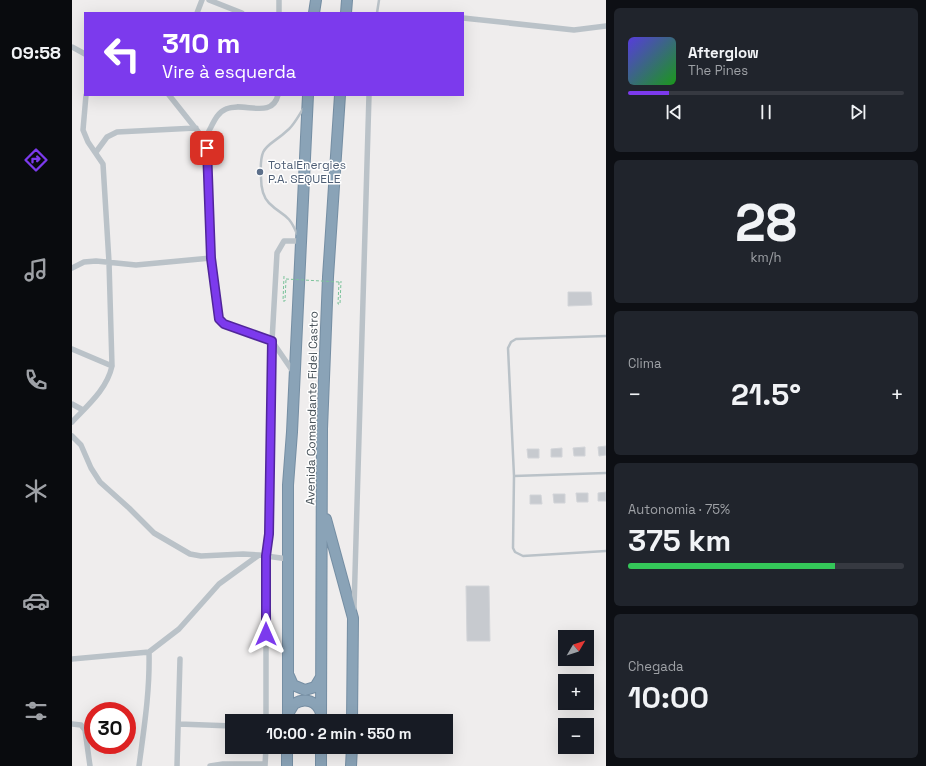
<!DOCTYPE html>
<html lang="pt">
<head>
<meta charset="utf-8">
<style>
	:root { --surface:#171b24; --page:#20242c; --text:#f1f3f6; --muted:#9ea1a6; --line:#363941; --accent:#7c3aed }
	body { margin:0; font-family:"Space Grotesk",sans-serif; background:var(--page); color:var(--text); height:100vh; display:flex; flex-direction:column; font-size:15px; white-space:nowrap }
	* { box-sizing:border-box; margin:0 }
	p { font-size:13px; color:var(--muted) }
	.icon { flex:none; width:22px; height:22px; fill:none; stroke:currentColor; stroke-width:2; stroke-linecap:round; stroke-linejoin:round }
	.map { position:relative; flex:1; overflow:hidden }
	.side { display:flex; flex-direction:column; gap:8px; padding:8px; background:#0d0f14; width:320px }
	.side>* { flex:none }
	.banner { position:absolute; left:12px; top:12px; width:380px; height:84px; border-radius:0px; box-shadow:0 4px 16px #0002; background:#7c3aed; color:#fff; overflow:hidden }
	.needle { width:26px; rotate:51deg }
	.controls { position:absolute; left:486px; top:630px; display:grid; gap:8px }
	.controls a { display:grid; place-items:center; width:36px; height:36px; border-radius:0px; background:var(--surface); box-shadow:0 4px 16px #0002; font-size:20px }
	.speed { position:absolute; left:12px; top:702px; display:flex; gap:8px; font-size:20px; font-weight:700; text-align:center }
	.speed>* { display:grid; place-content:center; width:52px; height:52px; border-radius:50%; background:var(--surface); box-shadow:0 4px 16px #0002; line-height:1 }
	.speed .limit { border:6px solid #d22; background:#fff; color:#111 }
	.pin { position:absolute; display:grid; place-items:center; width:34px; height:34px; color:#fff; margin:-17px; border-radius:8px; box-shadow:0 2px 6px #0006 }
	.me { position:absolute; width:44px; margin:-22px; rotate:0deg; stroke-linejoin:round; filter:drop-shadow(0 0 3px #0008) }
	.turn { display:flex; align-items:center; gap:14px; height:84px; padding:0 12px; font-size:18px }
	.turn .icon { width:52px; height:52px; stroke-width:2.5 }
	.turn b { display:block; font-size:28px; line-height:34px }
	.big { font-size:30px; font-weight:700; line-height:1.1 }
	.side .widget { flex:1; display:flex; flex-direction:column; justify-content:center; gap:6px; min-width:0; padding:0 14px; border-radius:6px; background:var(--page) }
	.side .dial { align-items:center; gap:0 }
	.dial b { font-size:52px; line-height:1 }
	.song { display:flex; align-items:center; gap:12px }
	.cover { width:48px; height:48px; border-radius:6px; background:linear-gradient(135deg,hsl(250 70% 55%),hsl(120 70% 35%)) }
	.played { height:4px; border-radius:2px; background:linear-gradient(90deg,var(--accent) 15%,var(--line) 15%) }
	.keys { display:flex; justify-content:space-around; direction:ltr }
	.heat { display:flex; justify-content:space-between; align-items:center; font-size:22px; direction:ltr }
	.charge { height:6px; border-radius:3px; background:linear-gradient(90deg,#34c759 75%,var(--line) 0) }
	.trip { position:absolute; left:153px; top:714px; width:228px; height:40px; border-radius:0px; background:var(--surface); box-shadow:0 4px 16px #0002; font-weight:700; line-height:40px; text-align:center }
	main { display:flex; flex:1; min-height:0 }
	.tab-bar { display:flex; flex-direction:column; width:72px; justify-content:space-around; align-items:center; background:#090b0e; color:var(--muted) }
	.tab-bar .icon { width:28px; height:28px }
	.tab-bar .current { color:var(--accent) }
	.tab-bar b { font-size:18px; color:var(--text) }
	.map>svg:first-child { display:block }
	.building { fill:#c7cacf; stroke:#d2d4d8 }
	.lines { fill:none; stroke-linecap:round; stroke-linejoin:round }
	.motorway-casing { stroke:#758ea3; stroke-width:12 }
	.path { stroke:#7bc39b; stroke-width:1; stroke-dasharray:3 2; stroke-linecap:butt }
	.service { stroke:#bac2c8; stroke-width:2.5 }
	.minor { stroke:#bac2c8; stroke-width:5.5 }
	.motorway { stroke:#8aa3b7; stroke-width:10 }
	.path-bridge { stroke:#7bc39b; stroke-width:1; stroke-dasharray:3 2; stroke-linecap:butt }
	.route-casing { stroke:#51269a; stroke-width:10 }
	.route { stroke:#7c3aed; stroke-width:7 }
	.service-dot { fill:#5c6f8a; stroke:#fff; stroke-width:1.5 }
	.labels { text-anchor:middle; stroke-width:3; stroke-linejoin:round; paint-order:stroke }
	.service-label { font-size:12px; fill:#4e5e75; stroke:#fff; text-anchor:start }
	.street-label { font-size:12px; fill:#475158; stroke:#fff }
</style>
</head>
<body>
<main>
<nav class="tab-bar">
<b>09:58</b>
<svg class="icon current" aria-label="directions" viewBox="0 0 24 24"><path d="M12 3l9 9-9 9-9-9zM9 14v-3h6M13 9l2 2-2 2"/></svg>
<svg class="icon" aria-label="music" viewBox="0 0 24 24"><path d="M9 18V5l10-2v13"/><circle cx="6" cy="18" r="3"/><circle cx="16" cy="16" r="3"/></svg>
<svg class="icon" aria-label="phone" viewBox="0 0 24 24"><path d="M5 4h4l2 5-3 2q2 4 5 5l2-3 5 2v4C11 20 4 13 5 4z"/></svg>
<svg class="icon" aria-label="climate" viewBox="0 0 24 24"><path d="M12 3v18M4 7l16 10M4 17L20 7"/></svg>
<svg class="icon" aria-label="car" viewBox="0 0 24 24"><path d="M5 17H2v-5l4-1 3-4h7l3 4 3 1v5h-3M9 17h6M6 11h13"/><circle cx="7" cy="17" r="2"/><circle cx="17" cy="17" r="2"/></svg>
<svg class="icon" aria-label="filters" viewBox="0 0 24 24"><path d="M4 7h16M4 17h16"/><circle cx="9" cy="7" r="2"/><circle cx="15" cy="17" r="2"/></svg>
</nav>
<div class="map">
<svg width="534" height="766" viewBox="0 0 534 766">
	<rect width="100%" height="100%" fill="#efeded"/>
	<path class="building" d="M496,292H519L520,305L496,306Z
		M534,446V455L527,456L526,447Z
		M513,447V456H502L501,448Z
		M490,448V457H479V449Z
		M455,449H467V458H456Z
		M534,492V501H526V493Z
		M504,493H516V502H505Z
		M481,494H493V503H482Z
		M458,495H469L470,504H458Z
		M394,586H417L418,641H395Z"/>
	<g class="lines">
		<g class="motorway-casing">
			<path id="motorway" d="M242,13L244,0
				M274,13L275,0
				M254,519L281,618L280,721
				M217,676L221,685L233,690L243,687L249,677
				M216,714L222,704C233,697 245,701 249,713
				M216,721V485L220,432L236,95
				M249,721L250,429L256,277L268,95
				M215,766V747
				M249,766V747
				M279,766L280,747"/>
		</g>
		<path class="path" d="M212,276L211,301H213L214,279
			M267,282L266,304H268L269,281"/>
		<path class="service" d="M305,13L307,0
			M225,234C216,212 211,217 197,203C190,196 189,186 189,177C187,142 196,149 217,129C223,123 227,115 231,109
			M534,336L444,339L439,342L436,348L442,476L441,548L443,552L451,556L534,551
			M442,476L534,473"/>
		<path class="minor" d="M137,0L170,13
			M125,13L130,0
			M207,13V0
			M391,18L502,30L534,26
			M0,47L13,54
			M97,95L132,139L135,148L139,258L147,319L152,324L200,341L222,373
			M132,139C140,129 142,114 154,109C171,101 200,120 206,95
			M24,152L35,137L45,132L124,128
			M0,268L12,262L24,261L64,265L139,258
			M0,349L40,366
			M0,404L11,410
			M0,422C16,405 35,389 40,366L37,262L31,164L16,142L11,130L14,95
			M0,436L9,445L19,468L28,482L57,508L82,533L118,554L129,556L171,554L187,555
			M282,608L297,95
			M0,659L77,652L107,629L147,584L187,555L216,559
			M194,721V556L197,534L200,341L205,253L212,241H228
			M0,724L9,725L13,730L18,766
			M107,724L160,726
			M67,766C72,728 78,691 77,652
			M105,766L108,659
			M138,766L151,764H193
			M193,766L194,747"/>
		<use href="#motorway" class="motorway"/>
		<path class="path-bridge" d="M214,279L267,282"/>
	</g>
	<g class="lines">
		<g class="route-casing">
			<path id="route" d="M135,148L139,258L147,319L152,324L200,341L197,534L194,556V634"/>
		</g>
		<use href="#route" class="route"/>
	</g>
	<circle class="service-dot" cx="188" cy="172" r="4"/>
	<g class="labels">
		<g class="service-label">
			<text x="196" y="169">TotalEnergies<tspan x="196" dy="14">P.A. SEQUELE</tspan></text>
		</g>
		<g class="street-label">
			<text transform="translate(240 408) rotate(-89)" y="4">Avenida Comandante Fidel Castro</text>
		</g>
	</g>
</svg>
<div class="controls">
<a><svg class="needle" viewBox="-14 -14 28 28"><path d="M0-13l5 13h-10z" fill="#e53935"/><path d="M0 13l5-13h-10z" fill="#9ea1a6"/></svg></a>
<a>+</a>
<a>−</a>
</div>
<div class="speed"><div class="limit">30</div></div>
<div class="pin" style="left:135px;top:148px;background:#d93025"><svg class="icon" aria-label="arrive" viewBox="0 0 24 24"><path d="M6 21V4h12l-3 4 3 4H6"/></svg></div>
<svg class="me" style="left:194px;top:634px" viewBox="-20 -20 40 40"><path d="M0-17L14 15 0 8-14 15z" fill="#7c3aed" stroke="#fff" stroke-width="4"/></svg>
<div class="trip">10:00 · 2 min · 550 m</div>
<div class="banner">
<div class="turn"><svg class="icon" aria-label="left" viewBox="0 0 24 24"><path d="M17 20v-9H6M10 6l-5 5 5 5"/></svg><div><b>310 m</b>Vire à esquerda</div></div>
</div>
</div>
<section class="side">
<div class="widget">
<div class="song"><i class="cover"></i><div><b>Afterglow</b><p>The Pines</p></div></div>
<div class="played"></div>
<div class="keys"><svg class="icon" aria-label="previous" viewBox="0 0 24 24"><path d="M18 5L8 12l10 7zM5 5v14"/></svg><svg class="icon" aria-label="pause" viewBox="0 0 24 24"><path d="M8 5v14M16 5v14"/></svg><svg class="icon" aria-label="next" viewBox="0 0 24 24"><path d="M6 5l10 7-10 7zM19 5v14"/></svg></div>
</div>
<div class="widget dial"><b>28</b><p>km/h</p></div>
<div class="widget"><p>Clima</p>
<div class="heat"><a>−</a><b class="big">21.5°</b><a>+</a></div>
</div>
<div class="widget"><p>Autonomia · 75%</p><b class="big">375 km</b><div class="charge"></div></div>
<div class="widget"><p>Chegada</p><b class="big">10:00</b></div>
</section>
</main>
</body>
</html>
